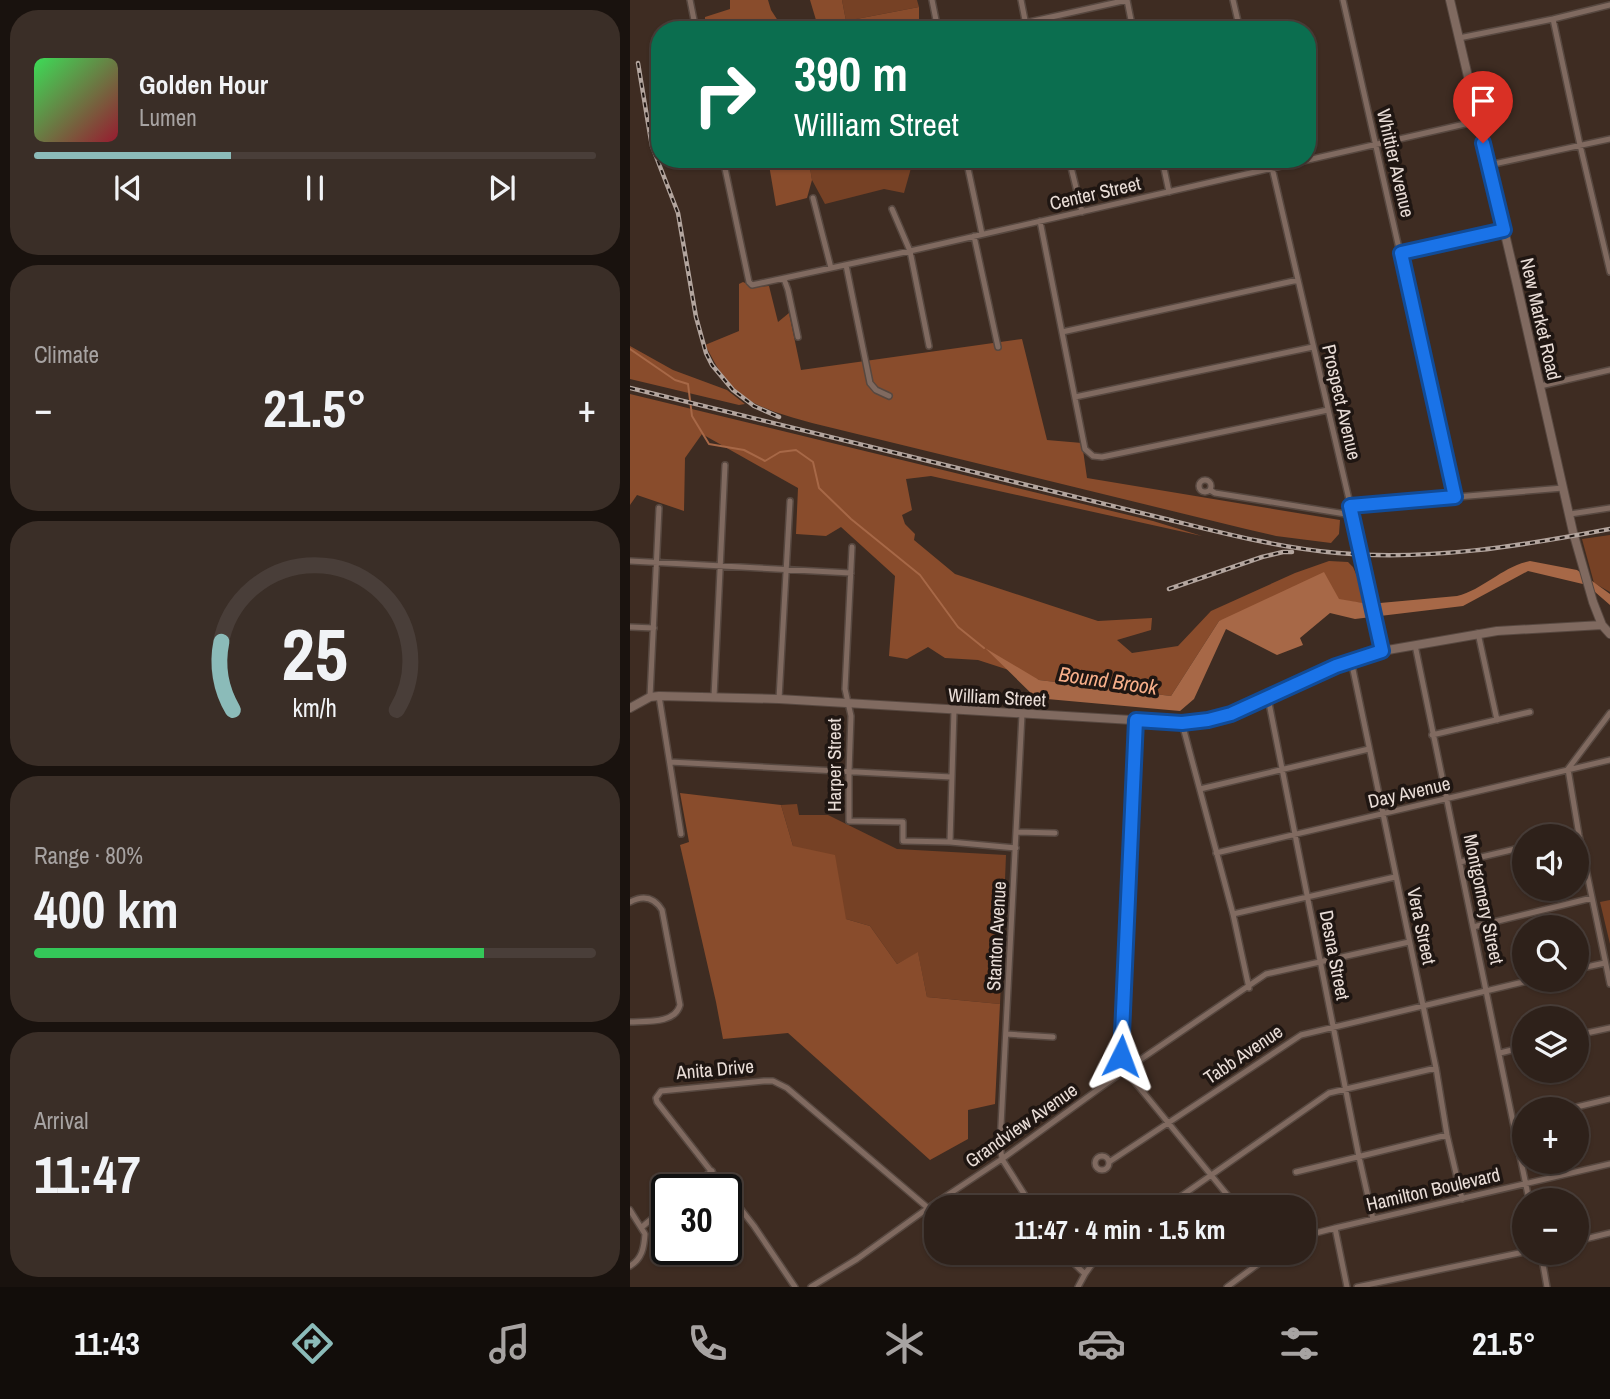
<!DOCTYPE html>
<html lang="en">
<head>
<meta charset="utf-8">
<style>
	:root { --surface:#2e211a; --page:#3a2e27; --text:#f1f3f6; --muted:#a7a3a2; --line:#493e39; --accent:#8bbbb9 }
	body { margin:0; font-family:"Archivo Narrow",sans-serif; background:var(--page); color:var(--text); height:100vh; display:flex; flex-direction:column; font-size:26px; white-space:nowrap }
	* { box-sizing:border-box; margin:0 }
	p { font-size:23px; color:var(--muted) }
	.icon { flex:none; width:38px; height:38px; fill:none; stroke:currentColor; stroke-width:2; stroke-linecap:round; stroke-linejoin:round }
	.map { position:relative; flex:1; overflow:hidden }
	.side { display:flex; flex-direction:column; gap:10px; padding:10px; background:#19120e; width:630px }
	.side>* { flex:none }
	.guide { position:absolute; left:21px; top:21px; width:665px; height:147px; border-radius:28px; box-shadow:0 2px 5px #0004,0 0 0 2px var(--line); background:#0b6e4f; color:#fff; overflow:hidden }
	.controls { position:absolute; left:882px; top:824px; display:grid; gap:14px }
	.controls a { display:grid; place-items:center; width:77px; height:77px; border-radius:50%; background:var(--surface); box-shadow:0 2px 5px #0004,0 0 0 2px var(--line); font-size:35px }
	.speed { position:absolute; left:21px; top:1174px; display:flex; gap:14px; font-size:35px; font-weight:700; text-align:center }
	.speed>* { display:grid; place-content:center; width:91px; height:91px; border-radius:50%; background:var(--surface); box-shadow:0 2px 5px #0004,0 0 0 2px var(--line); line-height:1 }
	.speed .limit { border:4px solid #111; border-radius:10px; background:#fff; color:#111 }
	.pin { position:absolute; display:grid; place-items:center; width:60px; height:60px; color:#fff; margin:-72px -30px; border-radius:50% 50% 50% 0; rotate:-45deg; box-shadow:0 0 7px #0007 }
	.pin .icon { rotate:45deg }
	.me { position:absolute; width:77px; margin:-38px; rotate:3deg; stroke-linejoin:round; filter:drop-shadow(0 0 5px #0008) }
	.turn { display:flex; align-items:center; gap:24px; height:147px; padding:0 28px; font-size:32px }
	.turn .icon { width:91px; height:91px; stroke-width:2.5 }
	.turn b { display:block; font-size:49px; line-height:60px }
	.big { font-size:52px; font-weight:800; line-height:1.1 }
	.side .widget { flex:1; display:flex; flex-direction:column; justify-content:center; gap:10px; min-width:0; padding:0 24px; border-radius:28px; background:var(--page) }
	.side .dial { align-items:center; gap:0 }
	.dial svg { height:182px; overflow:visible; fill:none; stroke:var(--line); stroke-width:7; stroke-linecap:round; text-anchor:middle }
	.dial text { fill:var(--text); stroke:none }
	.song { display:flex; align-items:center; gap:21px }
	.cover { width:84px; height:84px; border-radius:10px; background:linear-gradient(135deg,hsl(130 70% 55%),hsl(350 70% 35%)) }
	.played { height:7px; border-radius:4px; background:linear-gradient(90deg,var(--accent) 35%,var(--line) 35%) }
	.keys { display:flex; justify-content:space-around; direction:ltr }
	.heat { display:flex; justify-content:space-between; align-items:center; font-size:38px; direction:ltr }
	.charge { height:10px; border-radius:5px; background:linear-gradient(90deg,#34c759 80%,var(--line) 0) }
	.trip { position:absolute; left:294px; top:1195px; width:392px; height:70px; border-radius:28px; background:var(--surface); box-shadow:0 2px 5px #0004,0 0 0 2px var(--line); font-weight:800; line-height:70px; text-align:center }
	.menu { display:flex; height:112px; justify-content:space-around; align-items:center; background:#120d0a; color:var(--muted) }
	.menu .icon { width:49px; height:49px }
	.menu .selected { color:var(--accent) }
	.menu b { font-size:32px; color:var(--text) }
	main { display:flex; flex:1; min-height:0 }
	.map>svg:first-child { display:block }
	.green { fill:#764125 }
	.forest { fill:#894c2c }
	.water { fill:#a76847 }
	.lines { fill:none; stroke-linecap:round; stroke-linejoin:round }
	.stream { stroke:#a76847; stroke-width:2 }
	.street-casing { stroke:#574840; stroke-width:8 }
	.secondary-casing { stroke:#574840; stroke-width:10 }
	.street { stroke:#806a60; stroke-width:5 }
	.secondary { stroke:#806a60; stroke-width:8 }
	.rail-casing { stroke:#b3a59e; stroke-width:4.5 }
	.rail { stroke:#1f1612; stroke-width:2; stroke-dasharray:5; stroke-linecap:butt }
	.route-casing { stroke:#114b97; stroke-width:18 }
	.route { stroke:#1a73e8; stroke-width:12 }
	.labels { text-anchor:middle; stroke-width:7; stroke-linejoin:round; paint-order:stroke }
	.street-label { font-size:19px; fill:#e9ddd7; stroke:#1f1612 }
	.water-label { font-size:21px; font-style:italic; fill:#f8af8a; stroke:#1f1612 }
</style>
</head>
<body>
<main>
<section class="side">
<div class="widget">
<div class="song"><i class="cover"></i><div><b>Golden Hour</b><p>Lumen</p></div></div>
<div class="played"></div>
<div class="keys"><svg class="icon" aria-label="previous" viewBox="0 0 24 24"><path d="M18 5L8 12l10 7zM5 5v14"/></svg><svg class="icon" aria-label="pause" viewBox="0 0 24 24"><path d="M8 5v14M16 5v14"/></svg><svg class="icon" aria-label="next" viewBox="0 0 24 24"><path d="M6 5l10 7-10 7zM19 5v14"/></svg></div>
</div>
<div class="widget"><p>Climate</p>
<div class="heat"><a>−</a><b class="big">21.5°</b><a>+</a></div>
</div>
<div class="widget dial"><svg viewBox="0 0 100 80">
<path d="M14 69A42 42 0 1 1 86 69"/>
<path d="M14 69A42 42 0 0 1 9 39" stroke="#8bbbb9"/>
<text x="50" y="56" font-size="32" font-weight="700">25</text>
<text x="50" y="72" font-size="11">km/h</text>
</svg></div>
<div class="widget"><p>Range · 80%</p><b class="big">400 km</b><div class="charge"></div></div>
<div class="widget"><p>Arrival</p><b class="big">11:47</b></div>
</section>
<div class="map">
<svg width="980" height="1287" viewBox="0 0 980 1287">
	<rect width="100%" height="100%" fill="#3e2c22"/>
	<path class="green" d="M212,0H287L289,7L216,21Z
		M180,159H277L283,161L274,193L254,189L195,204L182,180L179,162Z
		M980,535V592L964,583L952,539Z
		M167,804L169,815H198L267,849L376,855L370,1004L297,997L288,953L267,964L240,926L216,919L163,846L151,805Z
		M980,900V944L970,902Z"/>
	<path class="forest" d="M100,0H138L141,10L154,30H75V17L100,9Z
		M180,0H212L216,21L289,7V27L285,30H248L228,26L222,30H189Z
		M138,159H180L179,162L182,180L177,198L146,206Z
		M113,282L124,287L139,286L148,322L159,313L171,370L392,339L417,440L452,443L457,478L710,520L709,534L701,543L646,536L616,529L182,423C153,415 119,407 98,383C89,372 82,357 75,345L109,331V284Z
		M0,346L43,370L97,390L115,404L109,405L0,379Z
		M0,394L523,521L572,536L301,476L276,479L282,510L272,515L275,524L285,534L284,540L325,574L468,621L522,618L521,630L487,640L502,653L548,646L581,611L665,573L699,561L718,562L723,567L739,604L709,600L589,621L541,696L409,680L348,660L315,658L298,647L277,659L259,656L265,576L211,527L196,536L166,534L168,488L72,434L55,458L54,511L7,495L0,505Z
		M50,793L151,805L163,846L205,855L216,919L240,926L267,964L288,952L297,997L370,1004L365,1104L338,1110V1139L300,1160L158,1033L93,1039L86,1002L50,845L59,842Z"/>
	<path class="water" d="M900,561L947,570L980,594V605L957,585L898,571L833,606L725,619L700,613L670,638L673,645L647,655L596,629L564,699L550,711L406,698L355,648L409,680L541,696L589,621L694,572L709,599L739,604L827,596C854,589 873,566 900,561Z"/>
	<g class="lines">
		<path class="stream" d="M0,349L45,380L58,384L62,416L79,444L114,450L135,461L150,452L166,450L183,462L189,488L221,519L290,575L328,627L354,648"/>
		<g class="street-casing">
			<path id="street" d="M60,0L66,30
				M302,0L308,30
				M391,0L397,30
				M497,0L503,30
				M603,0L610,30
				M713,0L825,497
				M923,19L950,145L980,272
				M363,30L497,0
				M829,38L923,19L980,5
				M93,159L119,282L122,285L280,251L848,121
				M336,159L352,234
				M439,159L452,212
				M532,159L539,192
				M640,159L737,577L752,651
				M859,165L980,139
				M183,198L201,268
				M262,209L280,251L299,346
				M410,221L455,449L463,456L472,457L698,410
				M344,236L368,347
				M771,253L874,230
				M216,265L240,383L246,390L259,396
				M154,279L158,290L168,337
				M432,332L668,280
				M910,386L980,370
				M445,397L683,347
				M569 486a6 6 0 1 1 12 0a6 6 0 1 1-12 0Z
				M580,490L585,493L722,515
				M720,506L933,488
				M940,514L980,508
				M222,547L215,689L221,716L219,772V821L273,822V841L320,842L386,848
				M0,561L221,573
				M0,627L24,628
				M848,633L867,720
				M785,645L899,1200
				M721,660L806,1068L817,1135L832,1199
				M29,696L51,834
				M20,697L29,508
				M84,697L95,465
				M638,698L729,1157L743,1219
				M149,699L160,501
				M980,713L938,769L949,835L980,984
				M392,714L370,1145L372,1159L403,1208
				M506,720L491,1056L495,1070L608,1208
				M552,723L603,914L619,988
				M802,735L900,712
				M40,762L321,777
				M570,789L739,749
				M387,832L425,833
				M320,842L324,710
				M586,853L980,760
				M830,862L894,847
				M0,902C13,895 24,897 32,910L50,1005C45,1024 16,1021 0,1022
				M603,914L765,877
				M843,927L962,898
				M947,969L975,963
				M376,1034L423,1037
				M947,1035L980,1028
				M870,1053L894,1047
				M934,1110L980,1099
				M884,1121L894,1119
				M465 1163a7 7 0 1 1 14 0a7 7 0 1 1-14 0Z
				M479,1162L671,1035L902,980
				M666,1172L817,1135
				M57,1190L82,1171
				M534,1208L699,1093L806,1068
				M0,1210L15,1234C14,1248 12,1259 0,1266
				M12,1227L37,1206
				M705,1228L717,1287
				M674,1236L705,1228L980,1164
				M947,1241L980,1233
				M433,1253L455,1274
				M911,1253L917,1287
				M165,1287L124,1226L27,1102L26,1098L31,1091L134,1081H143L157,1088L298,1208
				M181,1287L227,1259L298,1208L372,1159L495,1070L636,974L779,942
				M448,1287L455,1274L470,1253
				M597,1287L643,1253
				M727,1287L894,1252"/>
		</g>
		<g class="secondary-casing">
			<path id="secondary" d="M820,0L887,285L943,532L963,602L972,625L980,634
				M0,708L20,697L29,696L149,699L552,723L578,720L601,714L706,666L752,651L867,631L972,625"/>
		</g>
		<use href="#street" class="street"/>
		<use href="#secondary" class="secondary"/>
		<g class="rail-casing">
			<path id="rail" d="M8,63L20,135L22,146L48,213L66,317L76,353L82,365L103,390L124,406L149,417
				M0,388L540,520C596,534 651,548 708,553C799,561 891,546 980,529
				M539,589L632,557L653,552H662"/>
		</g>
		<use href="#rail" class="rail"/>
	</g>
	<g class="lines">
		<g class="route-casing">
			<path id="route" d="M491,1056L506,720L552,723L578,720L601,714L706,666L752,651L720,506L825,497L771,253L874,230L853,143"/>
		</g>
		<use href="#route" class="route"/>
	</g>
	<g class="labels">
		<g class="street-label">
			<text transform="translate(766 163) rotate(77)" y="7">Whittier Avenue</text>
			<text transform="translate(465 193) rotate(-13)" y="7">Center Street</text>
			<text transform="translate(911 319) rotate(77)" y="7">New Market Road</text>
			<text transform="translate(712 402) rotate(77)" y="7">Prospect Avenue</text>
			<text transform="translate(367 697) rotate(3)" y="7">William Street</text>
			<text transform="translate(204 765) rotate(-90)" y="7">Harper Street</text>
			<text transform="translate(779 792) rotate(-13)" y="7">Day Avenue</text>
			<text transform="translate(854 899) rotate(78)" y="7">Montgomery Street</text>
			<text transform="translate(792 926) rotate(78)" y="7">Vera Street</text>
			<text transform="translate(366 936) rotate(-87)" y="7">Stanton Avenue</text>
			<text transform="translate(705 955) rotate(79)" y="7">Desna Street</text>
			<text transform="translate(613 1054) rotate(-34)" y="7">Tabb Avenue</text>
			<text transform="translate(85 1069) rotate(-5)" y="7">Anita Drive</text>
			<text transform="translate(391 1125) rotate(-35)" y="7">Grandview Avenue</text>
			<text transform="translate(803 1189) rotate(-13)" y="7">Hamilton Boulevard</text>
		</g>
		<g class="water-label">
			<text transform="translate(478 681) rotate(8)" y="7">Bound Brook</text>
		</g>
	</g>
</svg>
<div class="controls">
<a><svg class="icon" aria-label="sound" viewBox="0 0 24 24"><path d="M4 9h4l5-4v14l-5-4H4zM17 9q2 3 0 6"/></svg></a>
<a><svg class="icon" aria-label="search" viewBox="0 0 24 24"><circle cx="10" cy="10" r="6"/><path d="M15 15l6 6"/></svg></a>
<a><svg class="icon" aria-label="layers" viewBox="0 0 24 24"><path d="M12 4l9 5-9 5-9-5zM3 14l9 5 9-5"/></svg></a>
<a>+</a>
<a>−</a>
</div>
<div class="speed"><div class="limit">30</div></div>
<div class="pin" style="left:853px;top:143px;background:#d93025"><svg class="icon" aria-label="arrive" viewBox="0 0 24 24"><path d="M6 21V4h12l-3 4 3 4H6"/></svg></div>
<svg class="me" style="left:491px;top:1056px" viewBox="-20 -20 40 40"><path d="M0-17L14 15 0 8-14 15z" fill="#1a73e8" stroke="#fff" stroke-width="4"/></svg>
<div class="trip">11:47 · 4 min · 1.5 km</div>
<div class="guide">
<div class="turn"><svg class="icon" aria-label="right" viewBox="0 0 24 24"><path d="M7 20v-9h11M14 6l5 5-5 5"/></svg><div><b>390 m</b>William Street</div></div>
</div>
</div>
</main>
<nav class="menu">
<b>11:43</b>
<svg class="icon selected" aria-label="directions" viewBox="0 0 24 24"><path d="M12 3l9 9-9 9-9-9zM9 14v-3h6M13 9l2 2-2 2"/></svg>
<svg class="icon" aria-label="music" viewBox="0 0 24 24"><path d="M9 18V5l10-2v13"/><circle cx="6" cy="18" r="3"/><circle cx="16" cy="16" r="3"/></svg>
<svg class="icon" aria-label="phone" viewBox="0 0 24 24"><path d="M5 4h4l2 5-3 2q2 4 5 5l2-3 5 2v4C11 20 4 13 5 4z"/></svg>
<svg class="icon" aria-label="climate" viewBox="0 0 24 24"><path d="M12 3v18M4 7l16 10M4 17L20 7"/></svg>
<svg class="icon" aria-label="car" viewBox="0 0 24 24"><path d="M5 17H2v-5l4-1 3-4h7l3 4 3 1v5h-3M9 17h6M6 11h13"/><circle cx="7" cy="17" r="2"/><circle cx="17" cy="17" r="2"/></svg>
<svg class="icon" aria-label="filters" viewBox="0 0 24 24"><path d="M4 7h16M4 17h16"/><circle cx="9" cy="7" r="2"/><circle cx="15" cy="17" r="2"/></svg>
<b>21.5°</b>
</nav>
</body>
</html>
